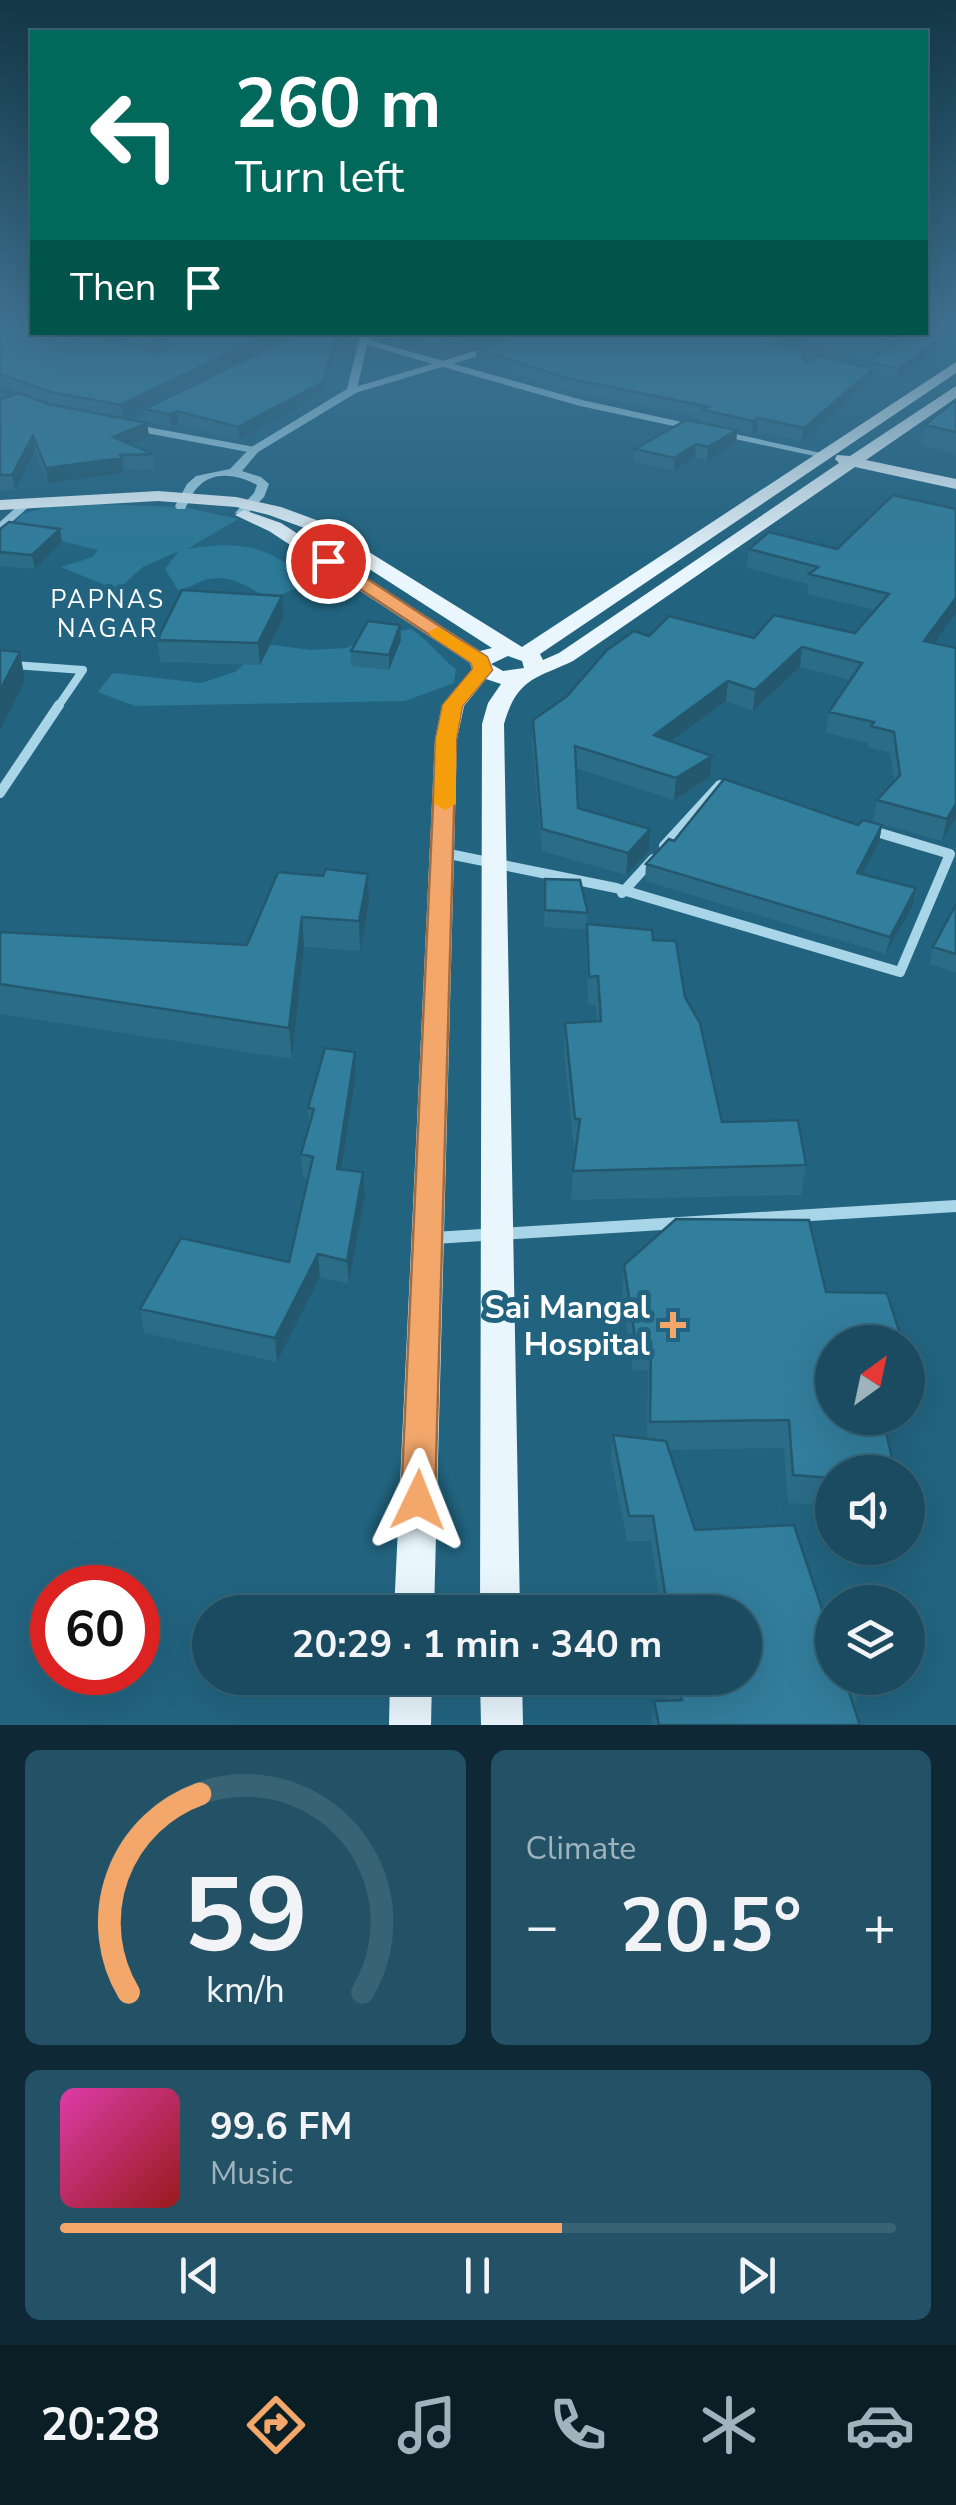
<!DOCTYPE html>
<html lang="en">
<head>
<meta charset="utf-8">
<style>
	:root { --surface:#1a4b60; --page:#235266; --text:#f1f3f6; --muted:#9fb3bd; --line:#386375; --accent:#f3a76a }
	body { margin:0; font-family:"Nunito Sans",sans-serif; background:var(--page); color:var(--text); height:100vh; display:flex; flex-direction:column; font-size:38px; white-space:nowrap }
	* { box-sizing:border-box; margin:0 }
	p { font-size:32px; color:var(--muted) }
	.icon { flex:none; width:55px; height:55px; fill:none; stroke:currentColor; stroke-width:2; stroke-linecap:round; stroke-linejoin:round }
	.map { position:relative; height:1725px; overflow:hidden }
	.drawer { display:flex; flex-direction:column; gap:25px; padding:25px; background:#0e2935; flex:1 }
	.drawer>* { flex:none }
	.guide { position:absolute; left:30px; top:30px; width:898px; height:305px; border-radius:0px; box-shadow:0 10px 40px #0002,0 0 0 2px var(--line); background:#00695c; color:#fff; overflow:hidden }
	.needle { width:65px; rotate:33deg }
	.tools { position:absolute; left:815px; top:1325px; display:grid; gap:20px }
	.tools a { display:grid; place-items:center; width:110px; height:110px; border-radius:50%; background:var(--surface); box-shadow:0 10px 40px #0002,0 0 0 2px var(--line); font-size:50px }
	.speed { position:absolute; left:30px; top:1565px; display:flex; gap:20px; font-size:50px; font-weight:700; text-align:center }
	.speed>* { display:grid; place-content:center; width:130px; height:130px; border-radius:50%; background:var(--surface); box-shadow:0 10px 40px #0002,0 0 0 2px var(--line); line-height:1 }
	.speed .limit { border:15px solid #d22; background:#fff; color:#111 }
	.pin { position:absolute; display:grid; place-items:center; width:85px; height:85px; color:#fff; margin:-42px; border:5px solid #fff; border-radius:50%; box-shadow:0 2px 10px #0007 }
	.me { position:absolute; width:110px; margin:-55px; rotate:2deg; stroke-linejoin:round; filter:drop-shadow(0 0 8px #0008) }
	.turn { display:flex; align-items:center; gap:35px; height:210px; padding:0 40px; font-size:45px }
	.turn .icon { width:130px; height:130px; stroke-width:2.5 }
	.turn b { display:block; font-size:70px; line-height:85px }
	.then { display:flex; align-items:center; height:95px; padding:0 40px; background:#0003; gap:20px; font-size:38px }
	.big { font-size:75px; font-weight:700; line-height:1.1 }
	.drawer .widget { flex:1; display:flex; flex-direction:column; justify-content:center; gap:15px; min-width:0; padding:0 35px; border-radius:15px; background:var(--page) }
	.drawer .dial { align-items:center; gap:0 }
	.dial svg { height:260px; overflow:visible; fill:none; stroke:var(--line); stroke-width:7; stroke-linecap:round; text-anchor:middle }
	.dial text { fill:var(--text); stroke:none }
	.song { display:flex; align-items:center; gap:30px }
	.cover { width:120px; height:120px; border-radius:15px; background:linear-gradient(135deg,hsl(320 70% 55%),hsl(0 70% 35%)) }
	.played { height:10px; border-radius:5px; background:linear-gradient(90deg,var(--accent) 60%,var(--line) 60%) }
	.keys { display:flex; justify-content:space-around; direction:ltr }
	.heat { display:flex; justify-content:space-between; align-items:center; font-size:55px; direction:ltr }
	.drawer .tiles { flex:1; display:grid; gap:25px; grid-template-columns:1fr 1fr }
	.widget:last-child { grid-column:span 2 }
	.trip { position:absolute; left:192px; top:1595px; width:570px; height:100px; border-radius:50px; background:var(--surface); box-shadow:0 10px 40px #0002,0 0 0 2px var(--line); font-weight:700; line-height:100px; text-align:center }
	.tab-bar { display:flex; height:160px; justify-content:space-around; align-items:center; background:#0a1e26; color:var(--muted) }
	.tab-bar .icon { width:70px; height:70px }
	.tab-bar .active { color:var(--accent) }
	.tab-bar b { font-size:45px; color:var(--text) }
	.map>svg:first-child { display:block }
	.green { fill:#2c7998 }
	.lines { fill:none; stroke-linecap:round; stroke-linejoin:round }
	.minor-far3 { stroke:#a8d5e7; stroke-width:6 }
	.minor-far2 { stroke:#a8d5e7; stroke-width:8 }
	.minor-far1 { stroke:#a8d5e7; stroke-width:10 }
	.minor { stroke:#a8d5e7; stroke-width:12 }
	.tertiary { fill:#a8d5e7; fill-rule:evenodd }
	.primary { fill:#e9f6fd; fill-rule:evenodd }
	.wall { fill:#2b6c87 }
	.shaded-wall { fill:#23586e }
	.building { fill:#327e9d; stroke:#23586e; stroke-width:2.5 }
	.route { fill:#f3a76a; stroke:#9e6d45; stroke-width:2.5 }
	.slow { fill:#f59e0b }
	.poi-dot { fill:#f3a76a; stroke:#226480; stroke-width:4 }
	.labels { text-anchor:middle; stroke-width:10; stroke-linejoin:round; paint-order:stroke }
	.far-neighbourhood-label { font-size:25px; letter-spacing:2.5px; fill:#fff; stroke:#226480 }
	.near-poi-label { font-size:32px; font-weight:bold; fill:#fff; stroke:#226480; text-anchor:end }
</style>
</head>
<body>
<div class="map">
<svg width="956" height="1725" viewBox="0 0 956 1725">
	<rect width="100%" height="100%" fill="#226480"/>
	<path class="green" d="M873,332L910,342L876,362L782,339L795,333Z
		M63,503L184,507L238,519L187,549C248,540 264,546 314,582L269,599C250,588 231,574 208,579C197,582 190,588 178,590L165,569L179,551L143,567L117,590L61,567L93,557L98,550L11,528L22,514Z
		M411,629C430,641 438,656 456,669L454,683L405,701L135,706L98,692L113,673L201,683L235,672L261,649L272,645L311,650L346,648L369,636Z"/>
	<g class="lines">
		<path class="minor-far3" d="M352,391L485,351
			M136,428L254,450"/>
		<path class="minor-far2" d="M0,527L26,504
			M0,664L83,670L57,708"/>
		<path class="minor-far1" d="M0,793L59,705
			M664,846L720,785L729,788
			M444,853L616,888L900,972L950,854L870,830
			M622,893L653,859"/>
		<path class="minor" d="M434,1238L956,1206"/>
		<path class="tertiary" d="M361,332H369V340L582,400L830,455L824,458L580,406L367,345L356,393L258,452L242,471L261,477L269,484L264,497L245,516L235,513L254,493L257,485C240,475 214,470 199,486C193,491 189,501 185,509H177L175,506L187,484L196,476L230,469L250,448L347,389Z"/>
		<path class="primary" d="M956,362V373L540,654L543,660L559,653L839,463L835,459L837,455L850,456L956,386V398L866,460L956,479V489L855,467L573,661C534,679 517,679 504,724L520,1612H480L482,724L488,703L501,684L486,679L464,706L457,739L434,1612H394L435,739L442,705L472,669L470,663L269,531L235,515L244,510L281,523L480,651L492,648L307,529L269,515L236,507L158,501L0,510V500L158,491L236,497L281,507L319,521L522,647ZM508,656L522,661L524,668L503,671L491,664Z
			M390,1678H432L431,1725H389Z
			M480,1678H522L523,1725H481Z"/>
	</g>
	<path class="wall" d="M0,326L161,353L163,351L92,332H296L123,418L53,404L0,385Z
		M956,326V334L947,339L898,377L873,372L871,381L802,441L757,431L752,434L737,431L736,443L707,461L695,457L674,471L634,462L635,449L702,423V418L566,390L476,361V349L787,347L806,362L866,367V362L904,338L892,335V332H925Z
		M303,332H357L356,337L338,342L323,394L239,440L178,424L171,427L145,422L144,409Z
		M371,332H523L453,353L417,341L404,346L373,336Z
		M0,387L13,392V395L48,404L147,423L149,437L131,445L153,454L154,469L123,470L124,473L48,483L35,451L15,490H0Z
		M956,400V453L922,445L925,425Z
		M893,495L934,643L956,648V818L942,841L873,822L877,800L894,781L890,753L868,747V743L826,733L829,712L850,680L800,667L753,711L726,701L672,742L712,756L710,777L674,800L576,768L578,808L650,829L649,851L626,875L542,851L532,741L533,720L649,636L754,638L855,633L875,610L807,594L808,584L747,568L749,549H837Z
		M0,529L62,542L35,569L0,566Z
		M282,596L284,617L260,665L160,662L157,640Z
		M401,640L389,670L351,666V651Z
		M858,825H882L879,842L862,874L916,888L913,905L886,954L645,881L646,864Z
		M368,874L369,904L360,951L304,947L292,1059L0,1014V932L247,945L323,876Z
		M545,879L588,913L587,924L653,940L685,997L722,1122L806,1165L801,1195L571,1200L573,1171L576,1149H574L564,1052L565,1023L597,1021L596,1005H588L586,952L587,930L544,927Z
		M956,904V973L930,964L933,947Z
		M355,1052L356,1074L342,1169L365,1195L349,1284L320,1277L277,1362L144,1333L140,1309L289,1262L308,1178L303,1177L301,1154L309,1125L308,1108Z
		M624,1265L826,1292L902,1340L901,1342H832V1418H891L889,1426H885L832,1472V1506L788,1503L784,1448L669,1450L695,1530L823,1612L860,1689L854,1709L860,1725H651L654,1701L667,1700L657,1678H745L661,1612L651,1541H627L611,1460L613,1435L647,1439L648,1370L633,1371L622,1293Z"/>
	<path class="shaded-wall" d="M956,327V334L947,339L898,377L899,369Z
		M272,332H296L123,418L121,405Z
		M337,332H357L356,337L338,342L323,394L239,440L238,427Z
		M408,332H417V341L404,346V334Z
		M483,332H523L453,353V341Z
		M795,332H822L769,354L770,343Z
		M873,369L871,381L802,441L804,428Z
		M177,411L178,424L171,427L170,414Z
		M758,418L757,431L752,434L753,421Z
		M147,423L149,437L115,452L113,437Z
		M737,430L736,443L707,461L708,447Z
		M33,436L35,451L15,490L12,475Z
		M696,444L695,457L674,471V458Z
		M122,458L124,473L48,483L46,468Z
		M60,529L62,542L35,569L32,555Z
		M282,596L284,617L260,665L258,643Z
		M956,598V613L921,661L924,641Z
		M400,625L401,640L389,670V655Z
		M802,647L800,667L753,711L755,690Z
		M20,652L25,681L0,730V690Z
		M728,681L726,701L652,756L654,735Z
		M712,756L710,777L674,800L676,778Z
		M956,804V818L942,841L947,819Z
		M882,825L879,842L854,890L857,873Z
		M650,829L649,851L626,875L628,853Z
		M368,874L369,904L360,951L359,921Z
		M916,888L913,905L886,954L890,937Z
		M302,917L304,947L292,1059L289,1028Z
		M355,1052L356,1074L338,1192L337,1169Z
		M363,1172L365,1195L349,1284L347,1261Z
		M318,1254L320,1277L277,1362L275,1338Z"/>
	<path class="building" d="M0,326H32V332H81L161,353L169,345L164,340L136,332H272L121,405L51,392L0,374Z
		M925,326L956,327L899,369L866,362L912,332H925Z
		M303,332H337L323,382L238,427L177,411L170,414L144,409Z
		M427,332H483L453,341Z
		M530,332H795L770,343L800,350L806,362L821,356L873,369L804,428L758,418L753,421L703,410L709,407L567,378L476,349Z
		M0,387L13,392H0Z
		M19,393L48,404L147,423L113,437L153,454L120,455L122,458L46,468L33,436L12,475H0V399Z
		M956,400V432L925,425Z
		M686,420L737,430L708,447L696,444L674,458L635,449Z
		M893,495L956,509V598L924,641L956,648V804L947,819L877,800L900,775L894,732L871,726L874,722L829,712L862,663L802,647L755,690L728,681L654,735L712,756L676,778L575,746L578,808L650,829L628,853L542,829L533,720L567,696L607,650L634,631L649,636L669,616L754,638L774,615L855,633L889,594L809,574L818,567L749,549L769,532L837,549Z
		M9,522L60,529L32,555L0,552V529Z
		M182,590L282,596L258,643L157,640Z
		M368,621L400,625L389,655L351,651Z
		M0,650L20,652L0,690Z
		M724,779L858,825L863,820L882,825L857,873L916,888L890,937L646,864L669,839L674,841Z
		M326,869L368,874L359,921L302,917L289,1028L0,984V932L247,945L278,872L323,876Z
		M545,879L580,880L588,913L545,910Z
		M956,904V954L933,947Z
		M587,924L652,930L653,940L676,941L685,997L700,1023L722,1122L798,1120L806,1165L573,1171L580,1119H575L565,1023L601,1021L598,976L589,977Z
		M325,1048L355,1052L337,1169L363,1172L347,1261L318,1254L275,1338L140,1309L181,1238L289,1262L313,1157L301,1154L314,1109L308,1108Z
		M676,1219L809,1220L826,1292L887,1293L902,1340H886L887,1342H832V1418H883L895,1472H832V1478L793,1475L789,1420L650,1422L651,1342L636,1343L624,1265Z
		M613,1435L666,1441L695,1530L794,1525L823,1612H832V1678H856L860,1689H848L860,1725H659L654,1701L682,1700L671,1678H745V1612H641H668L653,1516H629Z"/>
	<linearGradient id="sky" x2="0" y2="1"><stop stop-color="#133746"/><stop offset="0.57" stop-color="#3e7291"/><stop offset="1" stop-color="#3e7291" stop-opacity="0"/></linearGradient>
	<rect width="956" height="568" fill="url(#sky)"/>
	<path class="route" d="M322,557H334L487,657L492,670L462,706L456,739L435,1500L430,1512L418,1516L406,1512L401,1500L436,739L443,705L473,669L472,663L322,564Z"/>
	<path class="slow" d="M438,627L487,657L492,670L462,706L456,739V804L445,810L434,804L436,739L443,705L473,669L472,663L431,636L428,632Z"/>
	<path class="poi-dot" d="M668 1310h10v10h10v10h-10v10h-10v-10h-10v-10h10z"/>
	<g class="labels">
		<g class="far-neighbourhood-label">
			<text x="108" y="608">PAPNAS<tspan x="108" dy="29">NAGAR</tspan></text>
		</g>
		<g class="near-poi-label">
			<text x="650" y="1318">Sai Mangal<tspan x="650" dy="37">Hospital</tspan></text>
		</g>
	</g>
</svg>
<div class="tools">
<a><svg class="needle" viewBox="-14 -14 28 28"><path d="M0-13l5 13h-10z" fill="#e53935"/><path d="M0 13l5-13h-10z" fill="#9fb3bd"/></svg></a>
<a><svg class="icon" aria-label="sound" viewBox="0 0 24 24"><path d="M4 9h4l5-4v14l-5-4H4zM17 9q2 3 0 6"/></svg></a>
<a><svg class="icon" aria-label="layers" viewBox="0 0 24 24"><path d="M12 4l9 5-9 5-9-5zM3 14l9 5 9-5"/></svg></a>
</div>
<div class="speed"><div class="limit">60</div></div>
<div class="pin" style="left:328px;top:561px;background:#d93025"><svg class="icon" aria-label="arrive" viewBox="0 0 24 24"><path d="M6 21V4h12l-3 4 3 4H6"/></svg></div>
<svg class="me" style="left:418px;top:1500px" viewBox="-20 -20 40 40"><path d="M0-17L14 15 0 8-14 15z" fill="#f3a76a" stroke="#fff" stroke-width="4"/></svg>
<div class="trip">20:29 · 1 min · 340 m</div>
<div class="guide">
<div class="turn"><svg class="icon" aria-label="left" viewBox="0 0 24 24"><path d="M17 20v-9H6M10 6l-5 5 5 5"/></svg><div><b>260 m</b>Turn left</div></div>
<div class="then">Then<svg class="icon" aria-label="arrive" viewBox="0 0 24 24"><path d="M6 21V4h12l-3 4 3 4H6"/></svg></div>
</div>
</div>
<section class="drawer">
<div class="tiles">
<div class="widget dial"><svg viewBox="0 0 100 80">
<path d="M14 69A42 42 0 1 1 86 69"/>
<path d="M14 69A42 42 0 0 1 36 8" stroke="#f3a76a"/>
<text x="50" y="56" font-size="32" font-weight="700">59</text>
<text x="50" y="72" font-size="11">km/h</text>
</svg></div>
<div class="widget"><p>Climate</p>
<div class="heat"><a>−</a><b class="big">20.5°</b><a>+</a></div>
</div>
<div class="widget">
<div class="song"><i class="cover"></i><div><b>99.6 FM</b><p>Music</p></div></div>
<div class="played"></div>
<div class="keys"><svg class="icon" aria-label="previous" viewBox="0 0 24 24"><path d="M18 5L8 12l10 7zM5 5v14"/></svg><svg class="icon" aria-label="pause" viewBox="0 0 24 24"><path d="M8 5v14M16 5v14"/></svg><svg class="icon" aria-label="next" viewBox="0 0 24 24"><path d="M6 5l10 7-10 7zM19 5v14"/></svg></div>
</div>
</div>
</section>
<nav class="tab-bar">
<b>20:28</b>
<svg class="icon active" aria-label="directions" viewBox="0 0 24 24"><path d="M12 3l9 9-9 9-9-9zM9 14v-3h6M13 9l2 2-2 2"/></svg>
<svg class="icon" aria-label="music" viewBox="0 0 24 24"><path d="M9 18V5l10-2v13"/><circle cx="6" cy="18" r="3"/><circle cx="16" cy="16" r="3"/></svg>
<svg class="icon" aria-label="phone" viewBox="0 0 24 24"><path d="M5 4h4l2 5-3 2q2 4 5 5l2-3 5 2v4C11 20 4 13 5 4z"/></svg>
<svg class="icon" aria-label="climate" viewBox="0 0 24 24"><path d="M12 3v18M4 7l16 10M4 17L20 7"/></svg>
<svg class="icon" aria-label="car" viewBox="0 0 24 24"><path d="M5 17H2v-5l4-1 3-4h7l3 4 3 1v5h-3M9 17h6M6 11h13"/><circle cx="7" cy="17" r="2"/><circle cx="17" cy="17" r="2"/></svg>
</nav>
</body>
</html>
